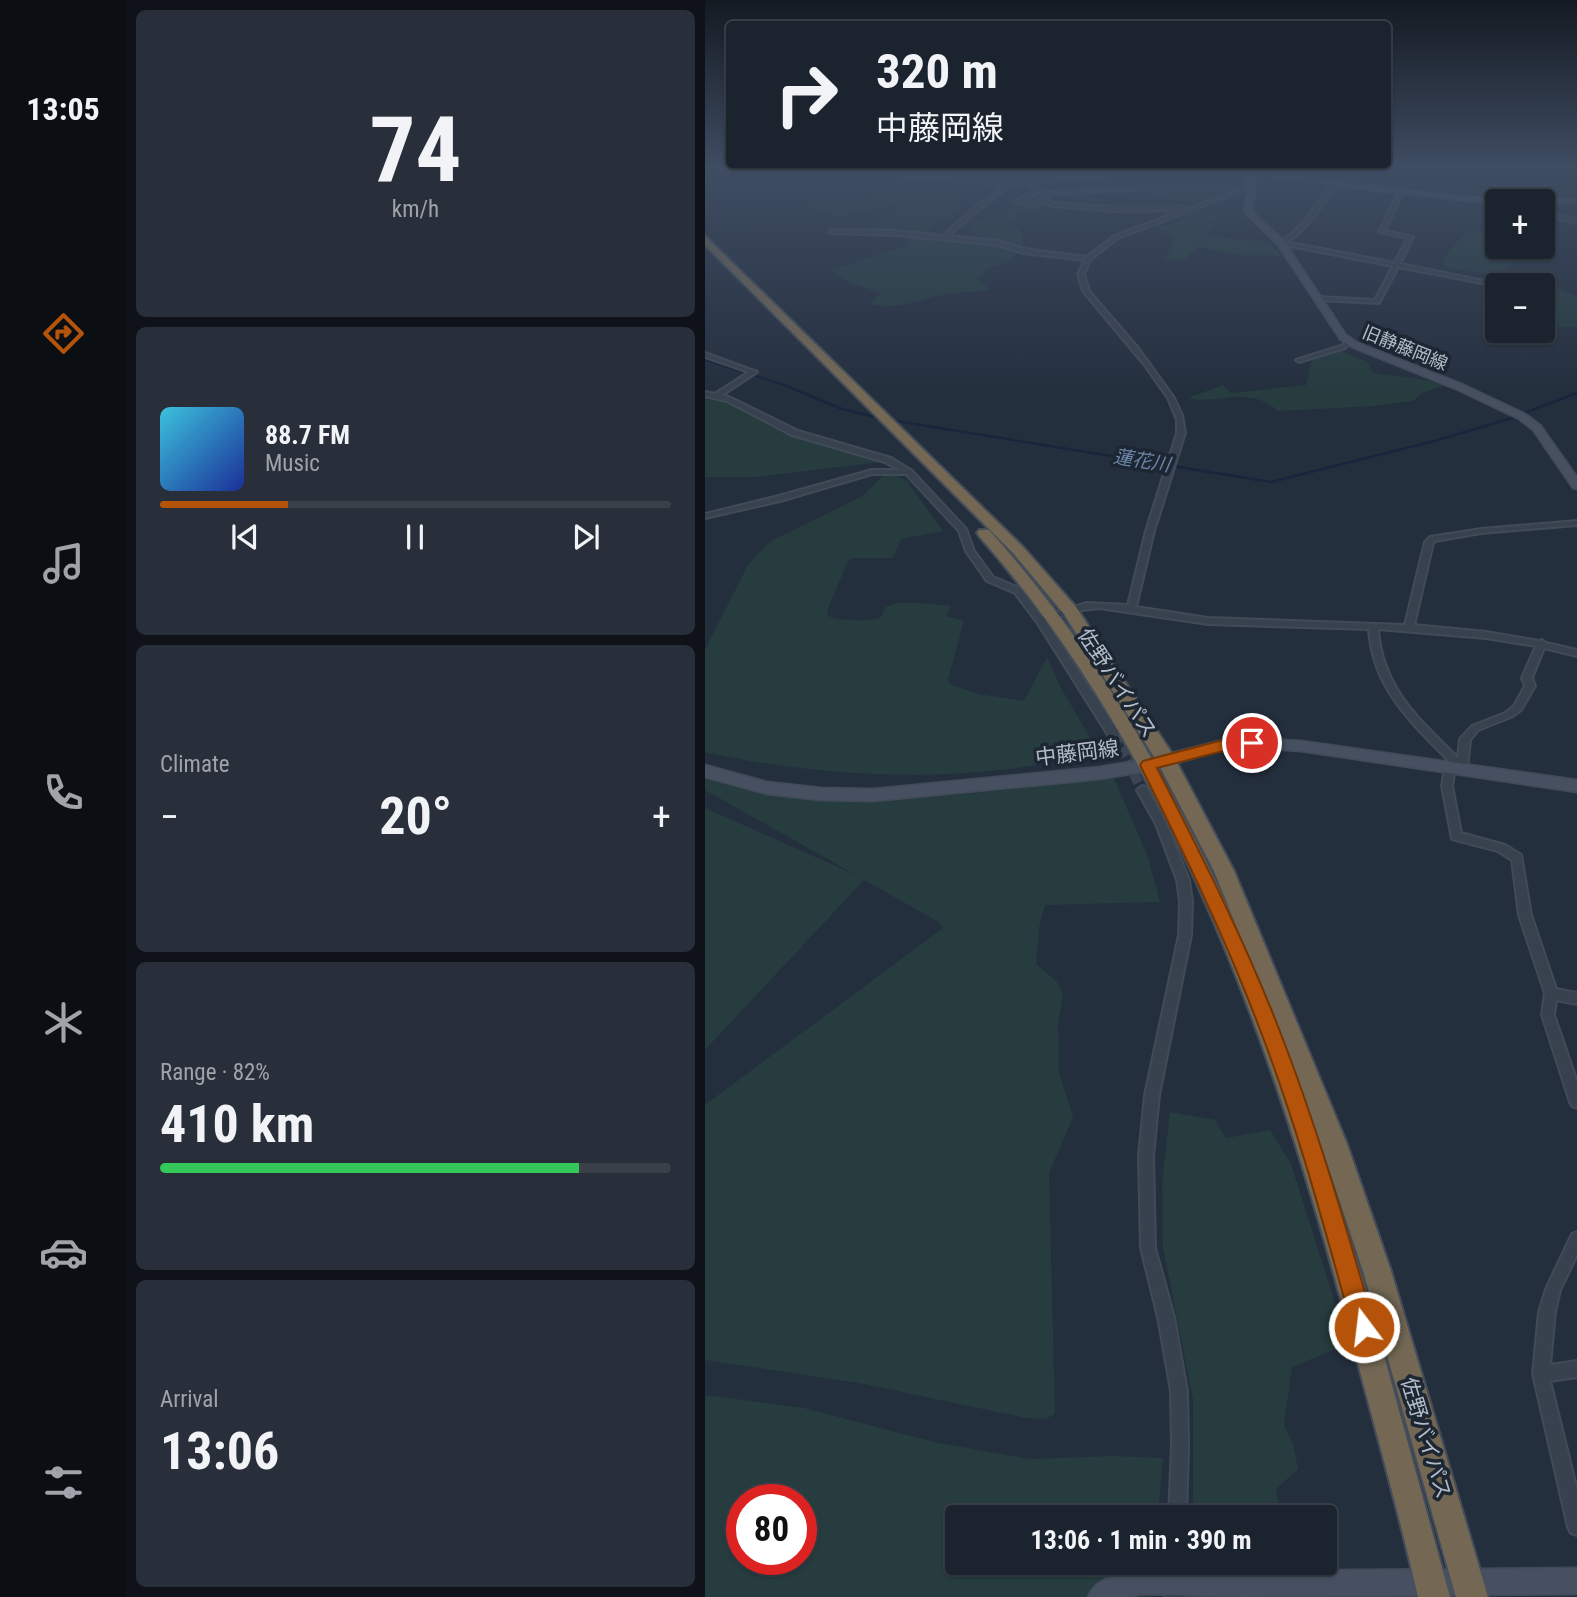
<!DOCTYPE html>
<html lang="en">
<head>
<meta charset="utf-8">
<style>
	:root { --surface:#1b232e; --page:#282f3a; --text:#f1f3f6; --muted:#a0a4aa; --line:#39404a; --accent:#b45309 }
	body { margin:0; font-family:"Roboto Condensed","Noto Sans JP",sans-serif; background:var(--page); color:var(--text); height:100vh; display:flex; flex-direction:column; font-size:26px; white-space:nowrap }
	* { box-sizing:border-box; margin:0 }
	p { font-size:23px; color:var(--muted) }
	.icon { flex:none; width:38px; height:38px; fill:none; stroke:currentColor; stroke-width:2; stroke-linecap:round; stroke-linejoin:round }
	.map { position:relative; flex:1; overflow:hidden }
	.drawer { display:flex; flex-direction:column; gap:10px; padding:10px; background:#0f1319; width:579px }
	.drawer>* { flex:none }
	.hud { position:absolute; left:21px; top:21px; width:665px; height:147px; border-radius:7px; box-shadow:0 2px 5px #0004,0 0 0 2px var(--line); background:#1b232e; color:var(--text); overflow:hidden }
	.buttons { position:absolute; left:780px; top:189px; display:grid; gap:14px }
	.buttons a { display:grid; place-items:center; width:70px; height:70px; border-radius:7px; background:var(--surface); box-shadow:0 2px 5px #0004,0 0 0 2px var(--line); font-size:35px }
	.speed { position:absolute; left:21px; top:1484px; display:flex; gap:14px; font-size:35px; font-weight:700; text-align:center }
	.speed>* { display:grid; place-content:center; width:91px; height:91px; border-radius:50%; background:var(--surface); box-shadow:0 2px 5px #0004,0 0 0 2px var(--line); line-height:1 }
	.speed .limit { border:10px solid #d22; background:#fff; color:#111 }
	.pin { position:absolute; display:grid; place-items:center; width:60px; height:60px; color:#fff; margin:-30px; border:4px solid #fff; border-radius:50%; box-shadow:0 2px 7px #0007 }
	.me { position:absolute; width:77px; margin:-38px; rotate:345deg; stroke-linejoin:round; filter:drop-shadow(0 0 5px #0008) }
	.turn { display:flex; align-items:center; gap:24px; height:147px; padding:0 35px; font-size:32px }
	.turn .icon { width:91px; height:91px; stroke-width:2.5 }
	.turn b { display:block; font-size:49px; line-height:60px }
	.big { font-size:52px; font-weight:700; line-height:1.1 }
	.drawer .card { flex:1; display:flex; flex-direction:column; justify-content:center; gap:10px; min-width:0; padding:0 24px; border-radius:10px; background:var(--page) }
	.drawer .dial { align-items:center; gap:0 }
	.dial b { font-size:91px; line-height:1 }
	.song { display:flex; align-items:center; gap:21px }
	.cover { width:84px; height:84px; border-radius:10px; background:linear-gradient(135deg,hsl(190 70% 55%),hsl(230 70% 35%)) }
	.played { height:7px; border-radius:4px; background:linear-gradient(90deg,var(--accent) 25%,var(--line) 25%) }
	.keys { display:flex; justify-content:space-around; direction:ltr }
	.heat { display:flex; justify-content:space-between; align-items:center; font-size:38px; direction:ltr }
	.charge { height:10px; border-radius:5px; background:linear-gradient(90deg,#34c759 82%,var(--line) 0) }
	.trip { position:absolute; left:240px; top:1505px; width:392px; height:70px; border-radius:7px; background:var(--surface); box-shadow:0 2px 5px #0004,0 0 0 2px var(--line); font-weight:700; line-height:70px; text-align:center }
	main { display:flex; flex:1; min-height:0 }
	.tab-bar { display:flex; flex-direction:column; width:126px; justify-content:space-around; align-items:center; background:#0b0e12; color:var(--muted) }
	.tab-bar .icon { width:49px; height:49px }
	.tab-bar .active { color:var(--accent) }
	.tab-bar b { font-size:32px; color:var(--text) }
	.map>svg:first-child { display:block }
	.green { fill:#263c3f; fill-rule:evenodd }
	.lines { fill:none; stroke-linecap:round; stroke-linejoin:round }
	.stream { stroke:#17263c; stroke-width:2.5 }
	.street-tunnel { stroke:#3a4453; stroke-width:10; stroke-dasharray:10 4.5; stroke-linecap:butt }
	.street-casing { stroke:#414a57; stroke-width:4 }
	.secondary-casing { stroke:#414a57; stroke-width:3 }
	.highway-casing { stroke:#434c59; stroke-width:4 }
	.street { fill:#38414e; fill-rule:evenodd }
	.secondary { fill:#465061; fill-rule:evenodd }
	.highway { fill:#746855; fill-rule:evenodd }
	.route { fill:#b45309; stroke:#753606; stroke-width:2 }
	.labels { text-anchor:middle; stroke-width:7; stroke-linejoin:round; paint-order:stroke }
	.far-street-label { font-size:18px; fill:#b4bcc9; stroke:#1d2633 }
	.far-water-label { font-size:19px; font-style:italic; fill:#6d86a8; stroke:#1d2633 }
	.street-label { font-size:21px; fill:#b4bcc9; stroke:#1d2633 }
</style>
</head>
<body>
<main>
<nav class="tab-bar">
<b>13:05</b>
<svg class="icon active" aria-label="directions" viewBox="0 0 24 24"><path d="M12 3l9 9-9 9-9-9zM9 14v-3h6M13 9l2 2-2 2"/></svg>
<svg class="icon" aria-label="music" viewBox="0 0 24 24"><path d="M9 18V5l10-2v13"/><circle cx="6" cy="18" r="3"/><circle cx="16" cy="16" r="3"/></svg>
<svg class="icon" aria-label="phone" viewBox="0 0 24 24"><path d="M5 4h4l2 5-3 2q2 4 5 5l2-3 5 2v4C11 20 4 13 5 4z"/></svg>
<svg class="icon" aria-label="climate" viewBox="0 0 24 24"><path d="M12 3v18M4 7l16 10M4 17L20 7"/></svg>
<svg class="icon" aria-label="car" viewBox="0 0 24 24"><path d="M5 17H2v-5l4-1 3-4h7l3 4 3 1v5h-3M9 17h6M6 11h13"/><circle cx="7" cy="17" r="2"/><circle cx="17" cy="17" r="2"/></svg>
<svg class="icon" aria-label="filters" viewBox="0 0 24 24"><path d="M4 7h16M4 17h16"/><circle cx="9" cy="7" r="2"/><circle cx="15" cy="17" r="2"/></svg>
</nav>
<section class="drawer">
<div class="card dial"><b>74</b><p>km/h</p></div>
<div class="card">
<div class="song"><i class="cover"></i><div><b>88.7 FM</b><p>Music</p></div></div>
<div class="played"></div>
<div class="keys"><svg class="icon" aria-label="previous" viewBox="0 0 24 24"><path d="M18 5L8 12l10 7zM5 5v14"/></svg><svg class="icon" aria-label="pause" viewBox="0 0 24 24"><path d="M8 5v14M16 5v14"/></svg><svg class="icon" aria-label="next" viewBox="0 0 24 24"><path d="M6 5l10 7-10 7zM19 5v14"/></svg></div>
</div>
<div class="card"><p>Climate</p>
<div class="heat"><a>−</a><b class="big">20°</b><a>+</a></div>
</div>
<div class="card"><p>Range · 82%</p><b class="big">410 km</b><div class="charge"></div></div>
<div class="card"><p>Arrival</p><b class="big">13:06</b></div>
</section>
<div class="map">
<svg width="872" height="1597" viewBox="0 0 872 1597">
	<rect width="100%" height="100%" fill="#242f3e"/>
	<path class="green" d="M195,186L205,187L218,194L231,190L259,196L255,199L257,207L221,230L261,240L277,238L263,229L271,220L293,218L309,204L333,209L330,212L316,213L307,222L318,234V248L304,262L286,267L271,279L285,289C271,293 256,292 241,294C215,299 192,311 165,304L175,293L146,283L124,270L200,246L208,234L162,229L193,207C158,204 139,230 103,206L118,198L151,205L175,189Z
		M455,189L505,191L511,196L486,202L446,196V192Z
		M491,210L517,213L507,222L509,226L502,236L565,242L576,256L534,255L492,247L479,260H460L470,238L448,225H469Z
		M761,231L793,236V247H814L798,276L742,268L737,261Z
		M843,286L872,296V327H838V290Z
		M636,351L663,362L667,372C691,379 715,375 738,386L717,393L708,401L669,406L573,411C543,384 513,406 483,398L518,385L526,393L601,385L607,360Z
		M0,390L18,392L87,429L176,462L50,477H0Z
		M182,472L202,481L238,531L196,539L188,558H147L143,561L122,611L123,616C139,621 158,622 175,618L181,607L192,603H215L246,606L241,616L259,621L243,679L245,684L273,694L319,701L342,657L356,688L393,751C273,786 121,779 0,752V650L43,565L64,542L157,496Z
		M407,774L443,857L455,902L340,905L334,928L331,964L352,982L358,995L353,1022L354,1072L368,1117L344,1173L350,1414L340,1419L322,1418L154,1383L0,1360V1105L238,928L232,921L159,880L0,1050V808L151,875L0,790V779C136,811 271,798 407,774Z
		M465,1112L510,1120L521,1138L565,1130L586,1164L643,1344L587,1367L579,1425L588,1444L593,1469L571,1489L576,1517H488V1400L458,1247L457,1182Z
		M0,1395L99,1408L233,1443L326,1459L406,1456L458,1458L453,1517H252V1563H449L446,1597H0ZM37,1500H96V1559H37Z"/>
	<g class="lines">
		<path class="stream" d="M0,360L79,385L137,409L174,418
			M185,420L566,482L729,441L804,419L872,393"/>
		<path class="street-tunnel" d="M409,735L437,790"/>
		<g class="street-casing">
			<path id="street" d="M18,168H24L0,177V174Z
				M177,168H183L203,175L312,182L463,168L461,169L308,184L278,206L243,236L294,241L319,249L382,257L409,236L545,186L549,187L413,238L385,260L379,274L384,291L433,348L469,398L477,415L480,433L449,531L431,607L503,618L700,625L720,542L725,537L776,529L872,521V525L776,533L730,541L728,543L709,625L781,632L834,641L837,640L841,643L872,650V656L839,648L827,678L830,686L816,710L806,717L773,730L765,740L762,769L757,773L750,768L747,786L756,833L800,845L816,855L826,915L851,989L872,993V1004L851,1000L849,1015L872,1082V1108L867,1106L865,1102L837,1015L840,993L814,915L807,860L793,851L747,839L737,786L740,767L741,764L746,763C706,722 668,689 664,629L503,624L394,608L377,610L340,620L413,732L414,735L413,738H405L332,622L310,593L282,581L261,551L254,531L201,474H167L75,501L0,518V514L70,497L167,470H194L180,462L87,435L22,401L0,396V392L10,394L44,372L0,357V353L52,372L17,395L26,398L93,431L186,458L207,471L261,529L269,551L288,577L316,589L337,617L382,603L423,605L441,531L472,433V420L463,398L442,368L378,291L373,274L380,260L318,253L293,245L191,235L124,233L126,230L191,231L237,236L274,204L302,184L202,177ZM673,629L781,638L831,646L817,678L820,686L809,706L800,713L767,726L755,739L753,758C714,719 677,688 673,629Z
				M629,183L633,184C617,203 604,230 581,242L690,263L702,238L674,232L694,191L696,190L698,191L680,231L708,237L695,264L799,285L793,286L693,267L674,303L611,300V298L613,297L670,300L688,266L574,244V242C599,229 611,203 629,183Z
				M327,186L342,192L472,186L529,188L531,189L529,190L472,188L344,194L342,200L348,203L406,207H479L477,210L406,211L347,206L339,203L328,206L310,203V201L330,191ZM334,193L339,194L337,200L328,202L317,201Z
				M781,199L793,202V205L781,201Z
				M838,212L872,219V223L838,216Z
				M838,289L845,291L846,292L843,294L838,293Z
				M644,340L647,342L640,348L594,362L591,360L636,346Z
				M437,786L441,787L461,823L484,880L487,901L486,935L454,1095L448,1156L450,1248L469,1317L482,1391L483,1446L481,1517H464L467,1446L466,1391L453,1317L436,1248L434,1156L440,1095L474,935L475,901L472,880L451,824L432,790Z
				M872,1232V1255L855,1290L850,1312L845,1365L872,1361V1377L845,1381L872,1490V1535L866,1533L863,1527L828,1374L834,1312L841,1289L867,1234Z
				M462,1563H480L479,1597H461Z"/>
		</g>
		<g class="secondary-casing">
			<path id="secondary" d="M538,168L631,182L764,197L872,199V203L764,201L631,186L547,172L551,183L547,211L579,241L641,335L653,343L759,385L822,415L836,426L872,477V489L868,488L828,430L814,419L751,389L647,347L635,339L573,245L539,212L543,183Z
				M547,738L596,741L872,780V792L596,751L547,748L514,751L443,771L395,779L168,801L116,800L62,794L0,777V765L62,782L116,788L168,789L395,767L443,759L514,741Z
				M436,1568L546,1571L872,1568V1594L538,1597L436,1594L426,1597H383C391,1576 416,1574 436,1568Z"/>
		</g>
		<g class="highway-casing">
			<path id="highway" d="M0,236L318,547L371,607L468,755L529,871L642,1144L686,1271L783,1597H751L658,1271L609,1124L663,1297L745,1597H713C695,1517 673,1439 652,1360C576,1069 476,766 274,536L272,533L274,530H284C389,646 466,783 531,925L509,871L453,763L359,614L308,553L0,245Z"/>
		</g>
		<use href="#street" class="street"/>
		<use href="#secondary" class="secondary"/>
		<use href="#highway" class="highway"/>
	</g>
	<linearGradient id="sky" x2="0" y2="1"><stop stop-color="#141a22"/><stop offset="0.43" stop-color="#3f4d63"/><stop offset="1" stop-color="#3f4d63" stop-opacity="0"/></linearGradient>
	<rect width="872" height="391" fill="url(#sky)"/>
	<path class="route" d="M547,737L553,739L555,743L553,747L514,752L452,768C496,854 539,939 574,1029C612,1126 641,1227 670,1327L667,1335L659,1339L651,1335L647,1327C619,1226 592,1125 554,1027C520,937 478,851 435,765L438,761L514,741Z"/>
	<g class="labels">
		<g class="far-street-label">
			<text transform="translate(700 348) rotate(22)" y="6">旧静藤岡線</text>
		</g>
		<g class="far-water-label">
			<text transform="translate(437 460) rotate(9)" y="7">蓮花川</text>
		</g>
		<g class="street-label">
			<text transform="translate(412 683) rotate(57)" y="7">佐野バイパス</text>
			<text transform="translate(372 753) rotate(-7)" y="7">中藤岡線</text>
			<text transform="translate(721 1438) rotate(73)" y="7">佐野バイパス</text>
		</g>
	</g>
</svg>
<div class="buttons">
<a>+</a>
<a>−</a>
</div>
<div class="speed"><div class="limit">80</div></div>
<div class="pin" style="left:547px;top:743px;background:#d93025"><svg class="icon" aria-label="arrive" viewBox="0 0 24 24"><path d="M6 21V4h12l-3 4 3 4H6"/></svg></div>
<svg class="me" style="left:659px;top:1327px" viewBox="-20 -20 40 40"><circle r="17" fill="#b45309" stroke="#fff" stroke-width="3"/><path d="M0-11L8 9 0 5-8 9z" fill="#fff"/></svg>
<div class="trip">13:06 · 1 min · 390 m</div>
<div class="hud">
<div class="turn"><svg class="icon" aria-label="right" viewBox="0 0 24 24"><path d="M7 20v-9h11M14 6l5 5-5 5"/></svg><div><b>320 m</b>中藤岡線</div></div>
</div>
</div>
</main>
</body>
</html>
